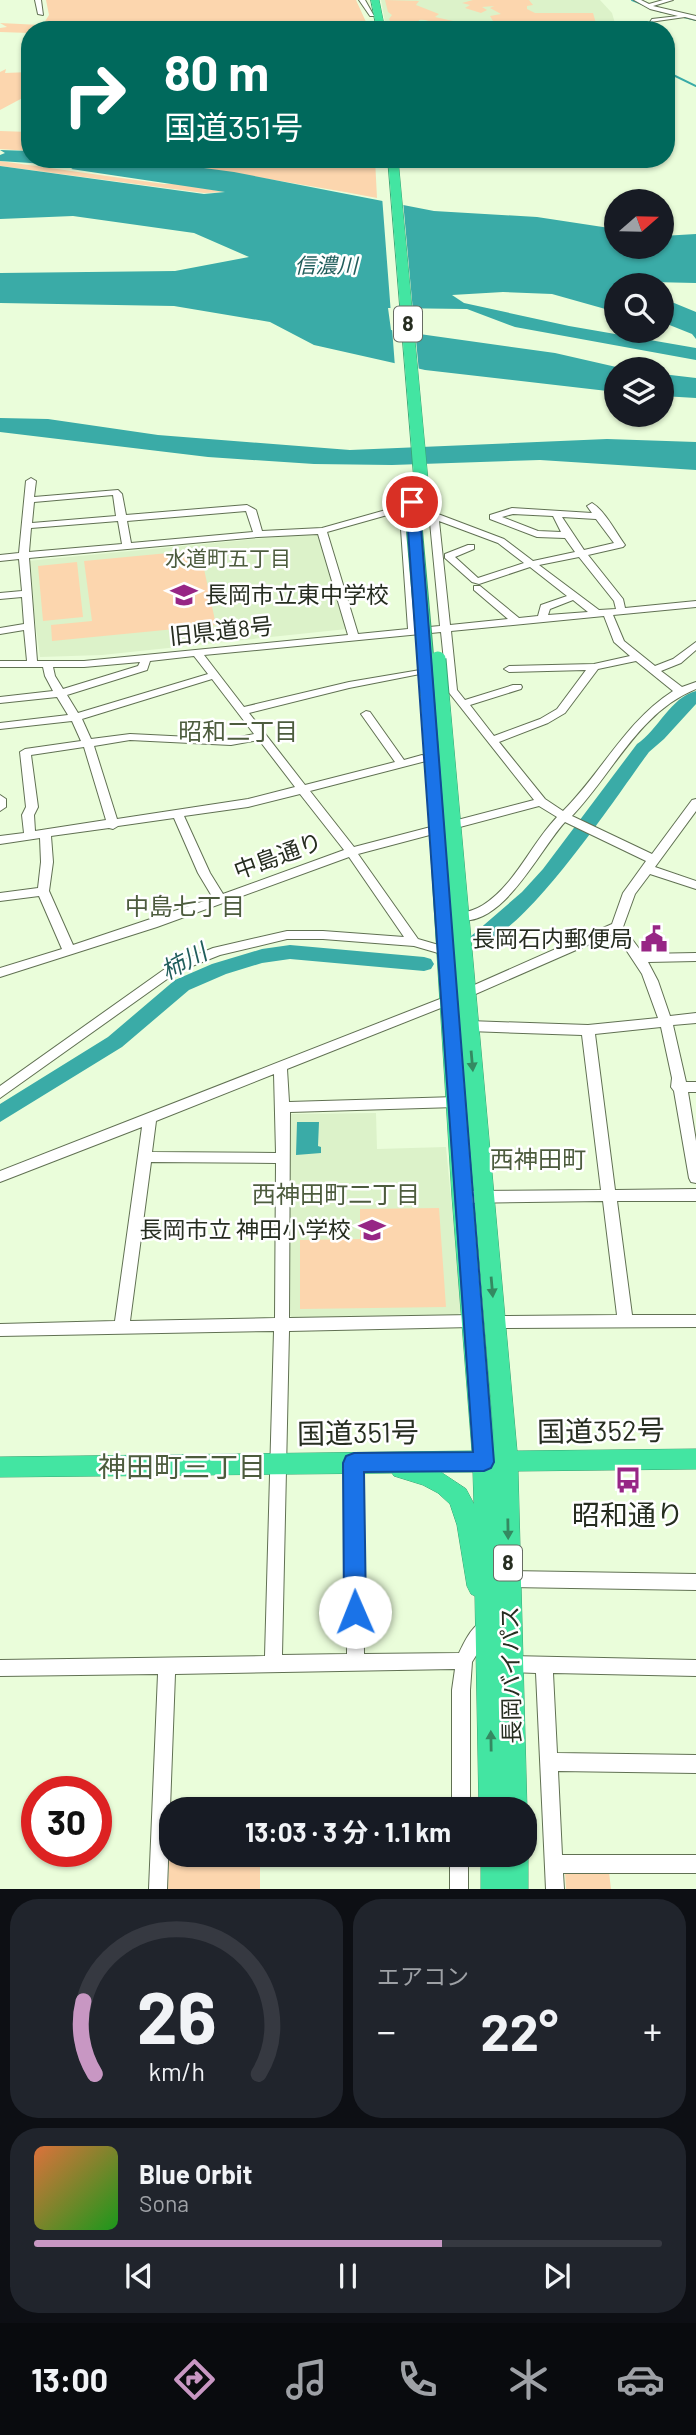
<!DOCTYPE html>
<html lang="ja">
<head>
<meta charset="utf-8">
<style>
	:root { --surface:#171b24; --page:#20242c; --text:#f1f3f6; --muted:#9ea1a6; --line:#363941; --accent:#c897c3 }
	body { margin:0; font-family:Barlow,"Noto Sans JP",sans-serif; background:var(--page); color:var(--text); height:100vh; display:flex; flex-direction:column; font-size:26px; white-space:nowrap }
	* { box-sizing:border-box; margin:0 }
	p { font-size:23px; color:var(--muted) }
	.icon { flex:none; width:38px; height:38px; fill:none; stroke:currentColor; stroke-width:2; stroke-linecap:round; stroke-linejoin:round }
	.map { position:relative; height:1889px; overflow:hidden }
	.details { display:flex; flex-direction:column; gap:10px; padding:10px; background:#0d0f14; flex:1 }
	.details>* { flex:none }
	.banner { position:absolute; left:21px; top:21px; width:654px; height:147px; border-radius:28px; box-shadow:0 2px 5px #0004; background:#00695c; color:#fff; overflow:hidden }
	.needle { width:46px; rotate:70deg }
	.fabs { position:absolute; left:604px; top:189px; display:grid; gap:14px }
	.fabs a { display:grid; place-items:center; width:70px; height:70px; border-radius:50%; background:var(--surface); box-shadow:0 2px 5px #0004; font-size:35px }
	.speed { position:absolute; left:21px; top:1776px; display:flex; gap:14px; font-size:35px; font-weight:700; text-align:center }
	.speed>* { display:grid; place-content:center; width:91px; height:91px; border-radius:50%; background:var(--surface); box-shadow:0 2px 5px #0004; line-height:1 }
	.speed .limit { border:10px solid #d22; background:#fff; color:#111 }
	.pin { position:absolute; display:grid; place-items:center; width:60px; height:60px; color:#fff; margin:-30px; border:4px solid #fff; border-radius:50%; box-shadow:0 2px 7px #0007 }
	.me { position:absolute; width:77px; margin:-38px; rotate:359deg; stroke-linejoin:round; filter:drop-shadow(0 0 5px #0008) }
	.turn { display:flex; align-items:center; gap:24px; height:147px; padding:0 28px; font-size:32px }
	.turn .icon { width:91px; height:91px; stroke-width:2.5 }
	.turn b { display:block; font-size:49px; line-height:60px }
	.big { font-size:52px; font-weight:700; line-height:1.1 }
	.details .tile { flex:1; display:flex; flex-direction:column; justify-content:center; gap:10px; min-width:0; padding:0 24px; border-radius:28px; background:var(--page) }
	.details .dial { align-items:center; gap:0 }
	.dial svg { height:182px; overflow:visible; fill:none; stroke:var(--line); stroke-width:7; stroke-linecap:round; text-anchor:middle }
	.dial text { fill:var(--text); stroke:none }
	.song { display:flex; align-items:center; gap:21px }
	.cover { width:84px; height:84px; border-radius:10px; background:linear-gradient(135deg,hsl(20 70% 55%),hsl(120 70% 35%)) }
	.played { height:7px; border-radius:4px; background:linear-gradient(90deg,var(--accent) 65%,var(--line) 65%) }
	.keys { display:flex; justify-content:space-around; direction:ltr }
	.heat { display:flex; justify-content:space-between; align-items:center; font-size:38px; direction:ltr }
	.details .tiles { flex:1; display:grid; gap:10px; grid-template-columns:1fr 1fr }
	.tile:last-child { grid-column:span 2 }
	.trip { position:absolute; left:159px; top:1797px; width:378px; height:70px; border-radius:28px; background:var(--surface); box-shadow:0 2px 5px #0004; font-weight:700; line-height:70px; text-align:center }
	.dock { display:flex; height:112px; justify-content:space-around; align-items:center; background:#090b0e; color:var(--muted) }
	.dock .icon { width:49px; height:49px }
	.dock .selected { color:var(--accent) }
	.dock b { font-size:32px; color:var(--text) }
	.map>svg:first-child { display:block }
	.built { fill:#dcf2c9 }
	.green { fill:#fcd6ae }
	.water { fill:#3aaba7 }
	.pier { fill:#eafdda }
	.lines { fill:none; stroke-linecap:round; stroke-linejoin:round }
	.stream { stroke:#3aaba7; stroke-width:2 }
	.river { fill:#3aaba7; fill-rule:evenodd }
	.minor-casing { stroke:#617153; stroke-width:2 }
	.highway-casing { stroke:#39a574; stroke-width:1 }
	.minor { fill:#fff; fill-rule:evenodd }
	.highway { fill:#43e5a2; fill-rule:evenodd }
	.highway-bridge-far1-casing { stroke:#39a574; stroke-width:13; stroke-linecap:butt }
	.highway-bridge-casing { stroke:#39a574; stroke-width:17; stroke-linecap:butt }
	.highway-bridge-far1 { stroke:#43e5a2; stroke-width:12 }
	.highway-bridge { stroke:#43e5a2; stroke-width:15 }
	.oneway { fill:#348961 }
	.route { fill:#1a73e8; stroke:#114b97; stroke-width:2 }
	.labels { text-anchor:middle; stroke-width:5; stroke-linejoin:round; paint-order:stroke }
	.far-water-label { font-size:21px; font-style:italic; fill:#215e5c; stroke:#fff }
	.shield { fill:#fff; stroke:#676c63; stroke-width:2 }
	.shield-label { font-size:21px; font-weight:bold; fill:#262d20 }
	.far-neighbourhood-label { font-size:21px; fill:#4d5c3e; stroke:#fff }
	.poi-label { font-size:23px; fill:#262d20; stroke:#fff; text-anchor:end }
	.street-label { font-size:23px; fill:#262d20; stroke:#fff }
	.neighbourhood-label { font-size:24px; fill:#4d5c3e; stroke:#fff }
	.water-label { font-size:24px; font-style:italic; fill:#215e5c; stroke:#fff }
	.near-street-label { font-size:28px; fill:#262d20; stroke:#fff }
	.near-neighbourhood-label { font-size:28px; fill:#4d5c3e; stroke:#fff }
	.near-poi-label { font-size:28px; fill:#262d20; stroke:#fff }
</style>
</head>
<body>
<div class="map">
<svg width="696" height="1889" viewBox="0 0 696 1889">
	<rect width="100%" height="100%" fill="#eafdda"/>
	<path class="built" d="M381,0H600L612,13L617,30H393L386,28Z
		M318,533L347,629L102,655L40,657L27,561Z
		M376,1113L377,1149L446,1147L462,1312L456,1315L293,1318L287,1313L291,1114Z"/>
	<path class="green" d="M46,0H356L366,22H363V29L183,30L44,23L49,15Z
		M385,0L419,1L416,5L439,14L435,17L462,23L458,25L461,26L493,21L490,16L501,14L490,8L494,6L482,7L487,10L481,13L465,8L470,5L462,3L473,0H529L533,5L527,6V9L535,13H593L597,27L606,30H450C438,28 429,18 419,20L417,27L393,30L389,26L391,23L389,19L392,15L388,12Z
		M0,23L143,30H30V33L0,32V28L7,27Z
		M6,69L5,73L30,72V94L0,110V72Z
		M0,131L30,132V151L0,149Z
		M138,159H375L377,198C298,183 218,171 138,159Z
		M0,161L164,184H178L225,192L204,193L0,166Z
		M200,550L216,625L52,641L51,625L92,621L84,561Z
		M77,562L83,617L43,621L38,566Z
		M439,1208L446,1307L300,1309V1240L360,1239V1209Z
		M259,1799V1809H172V1801Z
		M171,1815L172,1855H260V1889H168Z
		M565,1872H609L611,1889H566Z"/>
	<path class="water" d="M0,150L30,151V159H136L234,172L434,211L537,217L616,229V247H662V236L696,234V283L651,282L650,285H616V312L552,294L503,292L452,295L464,303L569,326L696,348V360L515,327L467,309L388,308L391,330L555,353L625,369H616V392L425,370L314,345L270,322L174,306L0,303V273L175,271L249,257L194,233L73,216L0,219V166L204,194L225,192L71,169L76,166L0,161V155L5,153Z
		M662,298L696,312V339L692,334L662,322Z
		M662,374L696,378V398L662,396Z
		M0,418L48,419L158,435L350,450L607,439L696,442V470L540,460L392,465L314,464L208,457L0,432Z
		M297,1122H319L318,1146L321,1147V1153L296,1155Z"/>
	<path class="pier" d="M382,196L403,201L413,311H392L394,327L415,329L419,372L395,367Z"/>
	<g class="lines">
		<path class="stream" d="M632,0L662,12
			M680,16L696,20
			M667,72L696,86"/>
		<path class="river" d="M696,691V704L664,739L649,752C624,785 514,954 473,942L470,937L522,892L543,869L637,744C658,730 671,697 696,691Z
			M290,945L424,957L431,959L434,964L431,969L424,971L290,959L262,963L226,974L189,990L122,1047L0,1122V1104L108,1037L175,980L212,964L262,949Z"/>
		<g class="minor-casing">
			<path id="minor" d="M35,0H41L43,15L38,14Z
				M359,0H365L374,16H370Z
				M634,0H641L649,4L663,0H673L653,6L696,16V20L685,17L650,22L652,19L678,16L650,9Z
				M31,478L36,481L34,497L118,490L122,494L126,515L247,505L256,510L262,531L322,528L400,506H433L438,509V514L504,539L533,561L575,552L565,538L537,537L490,519V515L512,508L592,513L587,506L592,503C605,511 615,531 625,545L623,547L588,555L623,599L625,608L696,601V607L613,615L624,641L655,666L673,659L696,642V650L681,663L661,671L682,687L696,682V689C639,712 613,773 572,816L652,854L692,800L696,799V811L655,867L696,881V889L650,874L635,894L623,927L643,954L696,953V961L648,962L658,981L670,1016L696,1013V1023L673,1025L686,1082H696V1092H688L696,1141V1183L691,1182L689,1178L674,1091L671,1087L672,1078L661,1027L595,1034L615,1190L696,1189V1201H617L632,1315H696V1327L495,1328L490,1326L488,1322L490,1318L495,1316L617,1315L603,1201L462,1203L457,1201L455,1197L457,1193L462,1191L601,1190L582,1035L469,1031L464,1029L463,1026L464,1023L469,1021L588,1025L658,1018L642,974L615,933L471,996L287,1069L289,1102L456,1097L461,1098L463,1102L461,1106L456,1107L290,1112L289,1318L472,1315L477,1317L479,1321L477,1325L472,1327L289,1331L282,1655L347,1654L346,1463L348,1458L354,1456L360,1458L362,1463L364,1654L459,1653C465,1641 472,1625 485,1620L491,1622L493,1628L472,1662L470,1690V1810H452V1690L455,1669L175,1674L167,1889H149L158,1674L0,1676V1660L265,1656L274,1331L0,1336V1324L115,1321L142,1127L0,1182V1171L463,990L612,924L623,893L646,861L565,822C539,850 503,928 458,920L456,917L458,914C467,912 475,910 483,905C515,885 531,844 557,817L539,806L358,854L418,939L449,948L451,951L449,954L445,955L414,946L323,939H287L220,955L177,972L0,1098V1086L169,966L213,948L287,931H323L404,937L349,857L157,927L0,977V968L62,949L39,896L0,901V893L38,888L41,862L40,838L0,844V836L24,833L22,815L26,807L20,752L25,749L81,741L72,721L0,729V723L68,715L57,697L0,703V697L53,691L45,676L43,667H0V661H27L24,630L0,634V628L24,624L22,597L0,599V593L22,591L19,559L0,561V555L19,553L26,481ZM113,495L116,516L32,523L34,502ZM246,511L253,532L131,543L127,521ZM398,512L400,515L408,629L358,634L327,532ZM408,512H429L440,626L418,628ZM513,514L553,516L561,532L538,531L502,517ZM562,517L596,519L614,543L584,550ZM118,521L122,544L29,552L31,528ZM439,521L498,543L524,563L478,578L455,557L474,549V545H468L445,554V558L472,582L479,584L530,567L567,596L541,605L538,616L519,618L480,586H474V590L508,619L450,625ZM318,534L348,635L84,661H37L29,558L258,537ZM579,557L614,601L616,609L599,610L539,565ZM573,600L588,612L548,615L550,609ZM604,616L614,642L630,656L594,664L509,666L504,669L509,672L586,670L557,709L540,719L494,736L470,705L521,689L522,687L521,685H513L465,700L457,690L451,631ZM441,632L447,690L534,800L354,847L310,791L426,761L428,759L426,757L422,755L404,760L370,712L366,711L361,714L395,762L305,785L249,713L349,688L420,674V670L349,682L244,707L204,655ZM194,656L208,674L78,713L67,695L147,670L150,661ZM636,661L673,691C626,721 602,772 563,811L545,799L499,742L548,723L565,713L598,669ZM140,662L138,666L63,689L55,676L53,667H84ZM212,679L254,734L231,739L130,734L91,739L82,719ZM130,740L231,745L259,740L295,787L248,799L117,819L94,746ZM84,747L106,820L35,831L34,815L38,807L31,755ZM300,794L344,850L223,894L210,873L184,816L248,807ZM174,818L198,873L213,898L73,945L49,891L53,862L51,836L109,828L113,829L118,826ZM274,1074L276,1153L152,1152L156,1121ZM151,1162L276,1163L275,1318L130,1321Z
				M0,795L6,799V807L0,811Z
				M509,1571L696,1574V1590L509,1587L503,1585L501,1579L503,1573Z
				M511,1656L696,1660V1676L553,1673L557,1753L696,1755V1773L558,1771L562,1855H696V1873H563L564,1889H546L536,1673L511,1672L505,1670L502,1664L505,1658Z
				M450,1855H468V1889H450Z"/>
		</g>
		<g class="highway-casing">
			<path id="highway" d="M371,0H379L385,30H377Z
				M388,159H398L430,502L423,506L416,502Z
				M441,689L449,694L517,1451L696,1449V1469L518,1471L527,1810L525,1814V1810H479L475,1596L471,1594L467,1586L457,1525L450,1504L438,1493L423,1485L394,1476L392,1473L0,1477V1457L472,1451L452,1197L421,695L424,692ZM456,976L495,1451L472,1197ZM441,1472H473L474,1504L466,1489Z
				M525,1848L528,1855V1889H481V1855H525Z"/>
		</g>
		<use href="#minor" class="minor"/>
		<use href="#highway" class="highway"/>
		<g class="highway-bridge-far1-casing">
			<path id="highway-bridge-far1" d="M412,502L413,516"/>
		</g>
		<g class="highway-bridge-casing">
			<path id="highway-bridge" d="M413,514L429,695
				M438,659L441,694"/>
		</g>
		<use href="#highway-bridge-far1" class="highway-bridge-far1"/>
		<use href="#highway-bridge" class="highway-bridge"/>
	</g>
	<defs><path id="oneway-solid" d="M-6-.8H1V-3.2L6.5 0L1 3.2V.8H-6Z" transform="scale(1.75)"/></defs>
	<g class="oneway">
		<use href="#oneway-solid" transform="translate(472 1061) rotate(85)"/>
		<use href="#oneway-solid" transform="translate(492 1287) rotate(85)"/>
		<use href="#oneway-solid" transform="translate(508 1529) rotate(89)"/>
		<use href="#oneway-solid" transform="translate(491 1741) rotate(-91)"/>
	</g>
	<path class="route" d="M412,498L419,502C446,822 466,1142 494,1462L491,1468L484,1471L364,1472L366,1612L363,1619L355,1622L347,1619L344,1612L343,1463L346,1456L354,1453L473,1452C448,1136 431,819 406,502Z"/>
	<defs>
		<g id="school-bare" transform="scale(2.1)"><path d="M0-5L7-2L0 1L-7-2ZM-4 1L0 2.5L4 1V4Q0 6-4 4Z" fill="#972685" stroke="#fff" stroke-width="2.5" paint-order="stroke"/></g>
		<g id="civic-bare" transform="scale(2.1)"><path d="M-.6-6.5H3V-4.5H.6V-3L4-1V1h2V6H-6V1h2V-1L-.6-3ZM-1.2 2.5V6h2.4V2.5Z" fill="#972685" stroke="#fff" stroke-width="2.5" paint-order="stroke"/></g>
		<g id="bus-bare" transform="scale(2.1)"><path d="M-5-6H5V4H4V6H2V4H-2V6H-4V4H-5ZM-3.5-4V0h7V-4ZM-3.5 1.2v1.5H-2V1.2ZM2 1.2v1.5H3.5V1.2Z" fill="#972685" stroke="#fff" stroke-width="2.5" paint-order="stroke"/></g>
	</defs>
	<g fill-rule="evenodd">
		<use href="#school-bare" x="184" y="595"/>
		<use href="#civic-bare" x="654" y="939"/>
		<use href="#school-bare" x="372" y="1230"/>
		<use href="#bus-bare" x="628" y="1480"/>
	</g>
	<g class="labels">
		<g class="far-water-label">
			<text x="326" y="273">信濃川</text>
		</g>
		<g class="shield">
			<rect x="394" y="306.5" width="28" height="35" rx="5"/>
			<rect x="494" y="1545.5" width="28" height="35" rx="5"/>
		</g>
		<g class="shield-label">
			<text x="408" y="331">8</text>
			<text x="508" y="1570">8</text>
		</g>
		<g class="far-neighbourhood-label">
			<text x="228" y="566">水道町五丁目</text>
		</g>
		<g class="poi-label">
			<text x="205" y="603" text-anchor="start">長岡市立東中学校</text>
			<text x="633" y="947">長岡石内郵便局</text>
			<text x="351" y="1238">長岡市立 神田小学校</text>
		</g>
		<g class="street-label">
			<text transform="translate(221 631) rotate(-6)" y="8">旧県道8号</text>
			<text transform="translate(278 856) rotate(-20)" y="8">中島通り</text>
			<text transform="translate(511 1675) rotate(-91)" y="8">長岡バイパス</text>
		</g>
		<g class="neighbourhood-label">
			<text x="238" y="740">昭和二丁目</text>
			<text x="185" y="915">中島七丁目</text>
			<text x="538" y="1168">西神田町</text>
			<text x="336" y="1203">西神田町二丁目</text>
		</g>
		<g class="water-label">
			<text transform="translate(184 962) rotate(-28)" y="8">柿川</text>
		</g>
		<g class="near-street-label">
			<text transform="translate(601 1431) rotate(-1)" y="10">国道352号</text>
			<text transform="translate(358 1433) rotate(-1)" y="10">国道351号</text>
		</g>
		<g class="near-neighbourhood-label">
			<text x="182" y="1477">神田町三丁目</text>
		</g>
		<g class="near-poi-label">
			<text x="628" y="1525">昭和通り</text>
		</g>
	</g>
</svg>
<div class="fabs">
<a><svg class="needle" viewBox="-14 -14 28 28"><path d="M0-13l5 13h-10z" fill="#e53935"/><path d="M0 13l5-13h-10z" fill="#9ea1a6"/></svg></a>
<a><svg class="icon" aria-label="search" viewBox="0 0 24 24"><circle cx="10" cy="10" r="6"/><path d="M15 15l6 6"/></svg></a>
<a><svg class="icon" aria-label="layers" viewBox="0 0 24 24"><path d="M12 4l9 5-9 5-9-5zM3 14l9 5 9-5"/></svg></a>
</div>
<div class="speed"><div class="limit">30</div></div>
<div class="pin" style="left:412px;top:502px;background:#d93025"><svg class="icon" aria-label="arrive" viewBox="0 0 24 24"><path d="M6 21V4h12l-3 4 3 4H6"/></svg></div>
<svg class="me" style="left:355px;top:1612px" viewBox="-20 -20 40 40"><circle r="19" fill="#fff"/><path d="M0-13L10 11 0 6-10 11z" fill="#1a73e8"/></svg>
<div class="trip">13:03 · 3 分 · 1.1 km</div>
<div class="banner">
<div class="turn"><svg class="icon" aria-label="right" viewBox="0 0 24 24"><path d="M7 20v-9h11M14 6l5 5-5 5"/></svg><div><b>80 m</b>国道351号</div></div>
</div>
</div>
<section class="details">
<div class="tiles">
<div class="tile dial"><svg viewBox="0 0 100 80">
<path d="M14 69A42 42 0 1 1 86 69"/>
<path d="M14 69A42 42 0 0 1 9 37" stroke="#c897c3"/>
<text x="50" y="56" font-size="32" font-weight="700">26</text>
<text x="50" y="72" font-size="11">km/h</text>
</svg></div>
<div class="tile"><p>エアコン</p>
<div class="heat"><a>−</a><b class="big">22°</b><a>+</a></div>
</div>
<div class="tile">
<div class="song"><i class="cover"></i><div><b>Blue Orbit</b><p>Sona</p></div></div>
<div class="played"></div>
<div class="keys"><svg class="icon" aria-label="previous" viewBox="0 0 24 24"><path d="M18 5L8 12l10 7zM5 5v14"/></svg><svg class="icon" aria-label="pause" viewBox="0 0 24 24"><path d="M8 5v14M16 5v14"/></svg><svg class="icon" aria-label="next" viewBox="0 0 24 24"><path d="M6 5l10 7-10 7zM19 5v14"/></svg></div>
</div>
</div>
</section>
<nav class="dock">
<b>13:00</b>
<svg class="icon selected" aria-label="directions" viewBox="0 0 24 24"><path d="M12 3l9 9-9 9-9-9zM9 14v-3h6M13 9l2 2-2 2"/></svg>
<svg class="icon" aria-label="music" viewBox="0 0 24 24"><path d="M9 18V5l10-2v13"/><circle cx="6" cy="18" r="3"/><circle cx="16" cy="16" r="3"/></svg>
<svg class="icon" aria-label="phone" viewBox="0 0 24 24"><path d="M5 4h4l2 5-3 2q2 4 5 5l2-3 5 2v4C11 20 4 13 5 4z"/></svg>
<svg class="icon" aria-label="climate" viewBox="0 0 24 24"><path d="M12 3v18M4 7l16 10M4 17L20 7"/></svg>
<svg class="icon" aria-label="car" viewBox="0 0 24 24"><path d="M5 17H2v-5l4-1 3-4h7l3 4 3 1v5h-3M9 17h6M6 11h13"/><circle cx="7" cy="17" r="2"/><circle cx="17" cy="17" r="2"/></svg>
</nav>
</body>
</html>
